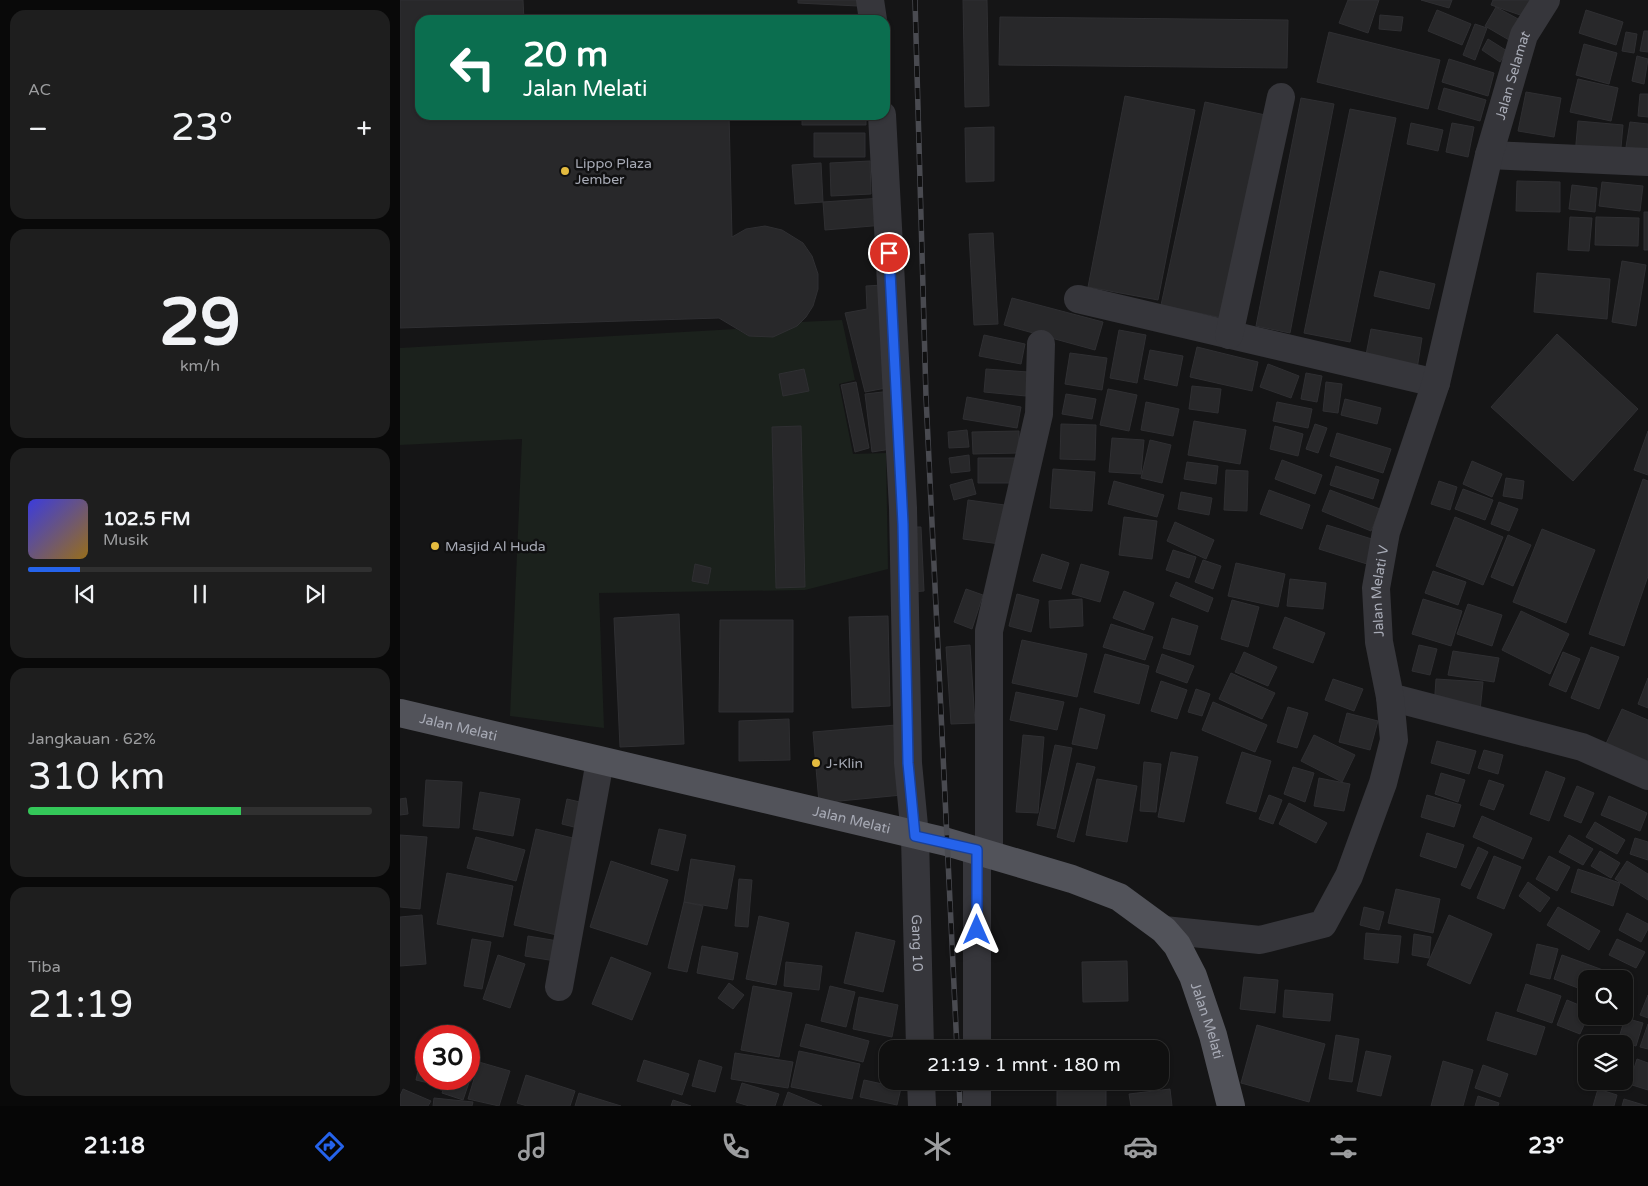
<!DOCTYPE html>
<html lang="id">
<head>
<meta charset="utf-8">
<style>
	:root { --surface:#101010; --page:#1e1e1e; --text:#f1f3f6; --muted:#9c9d9f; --line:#303030; --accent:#2563eb }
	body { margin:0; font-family:"Varela Round",sans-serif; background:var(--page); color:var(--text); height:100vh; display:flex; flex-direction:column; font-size:19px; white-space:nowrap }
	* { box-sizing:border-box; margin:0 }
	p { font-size:16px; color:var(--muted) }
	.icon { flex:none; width:28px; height:28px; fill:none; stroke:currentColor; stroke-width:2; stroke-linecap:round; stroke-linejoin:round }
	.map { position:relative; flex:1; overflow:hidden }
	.sheet { display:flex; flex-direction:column; gap:10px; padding:10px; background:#090909; width:400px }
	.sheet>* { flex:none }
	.top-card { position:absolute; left:15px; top:15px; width:475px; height:105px; border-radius:15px; box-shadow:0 1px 4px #0004,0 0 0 1px var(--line); background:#0b6e4f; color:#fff; overflow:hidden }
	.tools { position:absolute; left:1178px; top:970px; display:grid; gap:10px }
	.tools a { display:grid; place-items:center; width:55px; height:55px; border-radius:10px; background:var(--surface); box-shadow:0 1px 4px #0004,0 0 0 1px var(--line); font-size:25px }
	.speed { position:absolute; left:15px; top:1025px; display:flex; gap:10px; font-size:25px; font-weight:700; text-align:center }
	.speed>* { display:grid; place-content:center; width:65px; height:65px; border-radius:50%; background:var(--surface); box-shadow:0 1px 4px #0004,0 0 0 1px var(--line); line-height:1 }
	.speed .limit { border:8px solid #d22; background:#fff; color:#111 }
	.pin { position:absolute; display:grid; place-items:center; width:42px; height:42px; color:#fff; margin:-21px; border:2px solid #fff; border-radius:50%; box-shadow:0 1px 5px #0007 }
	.me { position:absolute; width:55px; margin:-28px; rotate:0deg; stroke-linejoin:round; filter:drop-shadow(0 0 4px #0008) }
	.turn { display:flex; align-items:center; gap:18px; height:105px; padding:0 25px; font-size:22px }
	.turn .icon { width:65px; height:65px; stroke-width:2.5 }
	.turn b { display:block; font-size:35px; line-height:42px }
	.big { font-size:38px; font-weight:600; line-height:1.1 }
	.sheet .tile { flex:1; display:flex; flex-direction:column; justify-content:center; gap:8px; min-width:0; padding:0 18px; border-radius:15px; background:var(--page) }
	.sheet .dial { align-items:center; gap:0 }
	.dial b { font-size:65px; line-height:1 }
	.song { display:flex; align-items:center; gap:15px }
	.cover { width:60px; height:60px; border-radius:8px; background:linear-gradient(135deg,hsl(240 70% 55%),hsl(40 70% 35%)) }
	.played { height:5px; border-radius:2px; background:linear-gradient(90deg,var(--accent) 15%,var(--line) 15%) }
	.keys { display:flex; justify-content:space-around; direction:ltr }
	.heat { display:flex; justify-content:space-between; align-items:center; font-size:28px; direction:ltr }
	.charge { height:8px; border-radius:4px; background:linear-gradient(90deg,#34c759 62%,var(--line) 0) }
	.trip { position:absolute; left:479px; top:1040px; width:290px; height:50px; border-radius:15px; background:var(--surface); box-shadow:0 1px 4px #0004,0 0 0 1px var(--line); font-weight:600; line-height:50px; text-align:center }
	.tab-bar { display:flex; height:80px; justify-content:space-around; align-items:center; background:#060606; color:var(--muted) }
	.tab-bar .icon { width:35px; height:35px }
	.tab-bar .on { color:var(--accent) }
	.tab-bar b { font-size:22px; color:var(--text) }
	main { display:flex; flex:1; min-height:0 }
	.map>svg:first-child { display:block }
	.green { fill:#1b211c }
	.building { fill:#28282a; stroke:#2f2f32 }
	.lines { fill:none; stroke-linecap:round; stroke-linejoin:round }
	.minor { stroke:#36363b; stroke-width:28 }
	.major { stroke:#52535a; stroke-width:28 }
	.rail-casing { stroke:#494a50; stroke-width:5.5 }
	.rail { stroke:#101011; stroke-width:4; stroke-dasharray:11; stroke-linecap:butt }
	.route-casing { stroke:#184099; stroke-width:12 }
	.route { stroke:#2563eb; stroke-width:9 }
	.poi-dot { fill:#e4bb3f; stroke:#101011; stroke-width:2 }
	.labels { text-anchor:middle; stroke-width:5; stroke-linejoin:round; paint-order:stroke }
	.street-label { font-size:14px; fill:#a7aab5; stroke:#101011 }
	.poi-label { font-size:14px; fill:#a7aab5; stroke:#101011; text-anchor:start }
</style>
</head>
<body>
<main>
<section class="sheet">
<div class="tile"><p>AC</p>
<div class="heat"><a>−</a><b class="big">23°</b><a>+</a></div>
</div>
<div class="tile dial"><b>29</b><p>km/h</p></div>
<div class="tile">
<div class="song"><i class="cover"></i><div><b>102.5 FM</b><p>Musik</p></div></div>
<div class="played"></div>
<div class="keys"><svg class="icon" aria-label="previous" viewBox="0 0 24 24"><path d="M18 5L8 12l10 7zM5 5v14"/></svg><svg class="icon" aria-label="pause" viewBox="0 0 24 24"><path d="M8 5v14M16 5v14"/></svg><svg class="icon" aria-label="next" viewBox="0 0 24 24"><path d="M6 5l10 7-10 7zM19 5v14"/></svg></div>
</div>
<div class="tile"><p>Jangkauan · 62%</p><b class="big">310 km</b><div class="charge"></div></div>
<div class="tile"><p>Tiba</p><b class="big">21:19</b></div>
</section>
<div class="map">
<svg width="1248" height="1106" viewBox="0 0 1248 1106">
	<rect width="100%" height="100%" fill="#151516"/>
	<path class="green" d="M442,320L455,380L439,384L453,454L486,453L488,569L405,590L199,593L204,728L110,716L122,439L0,445V348L336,329L349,336L397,326L401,322Z"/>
	<path class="building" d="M0,0H123L124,20H20V115H329L332,237L346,229L365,226L382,230L403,243L412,256L418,274V289L413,306L406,317L397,326L373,337L349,336L319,318L0,328Z
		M398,0H458V6L398,3Z
		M563,0H587L589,106L565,107Z
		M948,0H979L968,33L939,23Z
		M1021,0H1052L1049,8Z
		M1093,0H1132L1126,17L1091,5Z
		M1096,7L1120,20L1109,40L1085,26Z
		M1037,10L1071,24L1062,45L1028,31Z
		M1186,10L1223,22L1216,45L1179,33Z
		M980,15L1003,17L1001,31L979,29Z
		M446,16V20H402V17Z
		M600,17L888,20L887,68L599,65Z
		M1075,24L1087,28L1075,60L1063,55Z
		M1244,31H1248V52L1240,51Z
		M929,32L1040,60L1028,109L917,82Z
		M1226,32L1237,34L1234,53L1222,51Z
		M1088,39L1107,51L1100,62L1082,50Z
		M1184,44L1217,53L1209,84L1176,75Z
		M1237,56L1248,59L1244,84L1232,81Z
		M1049,59L1094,73L1088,96L1042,82Z
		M1178,79L1218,88L1211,121L1170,112Z
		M1044,88L1086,100L1080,121L1038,109Z
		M1126,92L1161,98L1154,137L1118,131Z
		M1240,94H1248V117L1238,116Z
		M725,96L795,110L758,300L688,287Z
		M901,98L934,104L890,333L856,326Z
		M805,102L870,116L827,319L761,305Z
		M950,109L996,118L950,342L904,333Z
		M402,115H466V125H402Z
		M1178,121L1223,125L1220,159L1175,155Z
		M1230,122L1248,124V151L1226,147Z
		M1011,123L1043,130L1038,151L1007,144Z
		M1052,123L1074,127L1068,157L1046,152Z
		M594,127V181L566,182L565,128Z
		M414,133H465V157H414Z
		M470,161L471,194L431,196L430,163Z
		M421,163L423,202L395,204L392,165Z
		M1117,181L1160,182V212L1116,211Z
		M1202,182L1243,186L1240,211L1199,206Z
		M1172,185L1197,188L1195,212L1169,209Z
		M482,198L484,225L425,230L423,202Z
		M1244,212H1248V250H1244Z
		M1170,217L1192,218L1189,251L1168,250Z
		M1196,217L1239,218L1238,246L1195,245Z
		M593,233L598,324L574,325L569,234Z
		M1222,261L1246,265L1236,326L1212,322Z
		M980,271L1035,284L1029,309L974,296Z
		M1137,273L1210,279L1207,319L1134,312Z
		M483,285L491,387L465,392L445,313L467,309L466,286Z
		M612,298L703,322L695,350L604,325Z
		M971,329L1022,338L1017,369L965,360Z
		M719,330L746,335L737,383L710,378Z
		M1157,334L1238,409L1173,481L1091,407Z
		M584,335L625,344L621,364L579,356Z
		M797,347L858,362L852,391L790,377Z
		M750,350L783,356L777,386L744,379Z
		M670,353L707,358L702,390L665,384Z
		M868,364L899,376L891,398L860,387Z
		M404,369L409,391L383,396L379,374Z
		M586,369L628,372L626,396L584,392Z
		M906,373L922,376L917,402L901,399Z
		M456,382L469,448L455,452L441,385Z
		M926,382L942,384L938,413L923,411Z
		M792,386L821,389L818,413L789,409Z
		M708,389L737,395L729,431L700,425Z
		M491,391L498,448L472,452L465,394Z
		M666,394L696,399L692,419L662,414Z
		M567,397L621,407L617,428L563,419Z
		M945,399L981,408L977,424L941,415Z
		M746,402L779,409L773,436L741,430Z
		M877,402L912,409L908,428L873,421Z
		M794,421L846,430L840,464L788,455Z
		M661,424L696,425L695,460L660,459Z
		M915,424L927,428L918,453L906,449Z
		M401,426L405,587L376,588L372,427Z
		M875,426L903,434L898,456L870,449Z
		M567,430L569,447L549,448L548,432Z
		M619,431V453L573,454L572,432Z
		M1248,431V475L1234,470Z
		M937,433L991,449L983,473L930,456Z
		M712,438L744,440L741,474L709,472Z
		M750,440L771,445L762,483L741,478Z
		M569,455L570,471L551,473L549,458Z
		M578,458H617L616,483H578Z
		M882,460L922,475L915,494L875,479Z
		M1072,461L1102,474L1092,497L1063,484Z
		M787,462L818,466L816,484L784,479Z
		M936,466L979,480L973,499L930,485Z
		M653,469L695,472L692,511L650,508Z
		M826,470L848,471L847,511L824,510Z
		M1106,478L1124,481L1122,499L1103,496Z
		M572,479L576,494L554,500L550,485Z
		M1243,479L1248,481V576L1224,646L1189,634Z
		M714,481L764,495L757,517L708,504Z
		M1039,481L1057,487L1050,510L1031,504Z
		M1063,489L1093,500L1085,520L1055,509Z
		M869,490L910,505L902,529L860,514Z
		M930,490L980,509L971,531L922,511Z
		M781,492L812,498L809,515L778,509Z
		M568,500L612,506L607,545L563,539Z
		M1099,502L1118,509L1109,531L1091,524Z
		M724,517L757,521L752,559L719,555Z
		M1055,517L1103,537L1083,585L1036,566Z
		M775,522L814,540L806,559L767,541Z
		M927,525L975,540L967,564L919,549Z
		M507,527H521L524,591L510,592Z
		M1142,529L1195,550L1166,623L1113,602Z
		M1108,535L1131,545L1113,586L1091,577Z
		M773,550L796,557L789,578L766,570Z
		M642,554L669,563L661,589L633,581Z
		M803,560L821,566L813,589L795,582Z
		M836,563L885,574L878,607L828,596Z
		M295,564L311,568L308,584L292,581Z
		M681,564L709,572L700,602L672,594Z
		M1033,571L1066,582L1058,605L1025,593Z
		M890,579L926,583L923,609L887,606Z
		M776,582L813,598L808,612L770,596Z
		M566,589L583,595L572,629L554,622Z
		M724,591L754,603L744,630L713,618Z
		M617,594L639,600L631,632L609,626Z
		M682,599L683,626L650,628L649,601Z
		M1023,599L1062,611L1051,646L1012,634Z
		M832,600L859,607L848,647L821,639Z
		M1068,604L1102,615L1092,646L1057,634Z
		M1121,611L1169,634L1150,674L1102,650Z
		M279,614L284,744L220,747L214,618Z
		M488,616L490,706L452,708L449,617Z
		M885,617L925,633L913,663L873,648Z
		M772,618L798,626L790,655L763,648Z
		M320,620H393V712H319Z
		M711,624L753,637L745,660L703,647Z
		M622,640L687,654L677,697L612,683Z
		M570,645L575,723L551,724L546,647Z
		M1019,645L1037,649L1030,675L1012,671Z
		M1191,647L1219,657L1199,709L1171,698Z
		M1053,651L1099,658L1094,682L1048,675Z
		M844,652L877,667L868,686L835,672Z
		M1163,652L1180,659L1166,692L1149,685Z
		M705,654L749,666L739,704L694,692Z
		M762,654L794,666L787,683L756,672Z
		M831,673L875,693L862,719L819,699Z
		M1248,678V708L1238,704Z
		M933,679L963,689L954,711L925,700Z
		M1036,679L1083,682L1080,711L1034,708Z
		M761,681L787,690L777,719L751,711Z
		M796,689L810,694L802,716L788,712Z
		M616,692L664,702L657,730L610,720Z
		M813,702L867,725L855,752L802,730Z
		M888,707L908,713L897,748L877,742Z
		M680,708L705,715L697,749L672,744Z
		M1222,709L1248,720V768L1204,748Z
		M947,713L978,721L970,750L939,742Z
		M389,719L390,760L339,761V721Z
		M496,725L502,795L419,803L413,732Z
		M623,735L644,737L638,813L616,812Z
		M914,735L955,755L942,782L901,761Z
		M1037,741L1076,751L1069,774L1031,763Z
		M655,745L672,748L655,829L637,825Z
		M1084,750L1103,755L1098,774L1078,768Z
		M771,752L798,757L784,822L758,817Z
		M842,752L871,761L856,812L826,803Z
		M744,762L761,764L756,812L740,811Z
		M677,763L695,767L674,842L657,837Z
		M893,767L914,773L905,802L884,794Z
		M1146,771L1165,778L1149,821L1130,814Z
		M1041,773L1065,780L1058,802L1035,794Z
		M919,778L950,784L944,811L914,806Z
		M697,779L737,786L727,842L686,835Z
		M26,780L62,782L59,828L23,826Z
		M1089,780L1104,785L1094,810L1080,805Z
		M1177,786L1194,793L1181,823L1164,816Z
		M80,792L120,799L113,836L73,829Z
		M869,795L882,800L873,824L859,819Z
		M1027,795L1061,805L1054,827L1021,817Z
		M1209,796L1247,813L1240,831L1201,815Z
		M6,798L8,814L0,815V799Z
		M167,799L184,803L178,828L162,824Z
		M889,803L927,823L916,843L879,824Z
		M1082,816L1132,838L1123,859L1073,837Z
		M1195,822L1225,840L1217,854L1186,837Z
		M136,829L181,840L161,936L114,925Z
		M259,829L286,835L278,871L251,864Z
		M1027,833L1064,845L1056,868L1020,856Z
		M0,835L27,837L20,909L0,907Z
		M1169,835L1193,849L1183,865L1159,852Z
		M76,837L125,850L116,881L67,868Z
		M1235,838L1248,842V860L1230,854Z
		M1078,847L1088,852L1070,889L1061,885Z
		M1200,851L1220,863L1211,878L1191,866Z
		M1094,856L1121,867L1104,909L1077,898Z
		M1149,856L1170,867L1157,891L1136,879Z
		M291,859L335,866L327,909L284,902Z
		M211,861L268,880L247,945L190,927Z
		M1227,861L1248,874V900L1215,879Z
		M1178,869L1220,883L1213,906L1171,892Z
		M47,873L113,886L103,937L37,924Z
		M339,879L352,880L348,927L335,926Z
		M1128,882L1150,898L1140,912L1119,896Z
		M996,889L1040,899L1033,933L988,923Z
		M284,902L303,906L287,972L268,968Z
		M964,907L984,912L979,930L960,925Z
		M1158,907L1200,931L1189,950L1147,925Z
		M1227,913L1248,924V929L1241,942L1219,930Z
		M22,915L26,964L0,966V917Z
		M1049,915L1092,934L1070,984L1027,965Z
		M359,916L389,923L376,985L346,979Z
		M456,932L495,941L483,992L444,983Z
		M966,933L1001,936L998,963L964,959Z
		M1014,934L1031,937L1029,958L1012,955Z
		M128,936L164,942L161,962L125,956Z
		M72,939L91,942L82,989L64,986Z
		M1217,939L1245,952L1236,968L1209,955Z
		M1137,944L1158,949L1150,979L1130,974Z
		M302,946L338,953L333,980L297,973Z
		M98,955L125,964L110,1008L83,999Z
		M1162,955L1214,974L1213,979H1186V991L1154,979Z
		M211,957L251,973L232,1020L192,1004Z
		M727,961L728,1001L683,1002L682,962Z
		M386,962L422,966L419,990L384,986Z
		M844,977L878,980L875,1013L840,1009Z
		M329,983L344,995L333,1009L318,998Z
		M1126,984L1161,996L1152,1023L1117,1011Z
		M353,986L392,993L379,1057L341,1050Z
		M430,986L455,992L446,1027L421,1021Z
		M885,990L933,994L930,1021L883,1017Z
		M1248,995V1018L1240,1015Z
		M459,997L498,1005L492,1037L453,1029Z
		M1167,1000L1186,1008L1188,1016L1180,1034L1157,1025Z
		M1096,1012L1145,1027L1136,1055L1087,1040Z
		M1225,1018L1243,1023L1236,1046L1218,1041Z
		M406,1024L469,1041L463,1062L400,1046Z
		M1248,1024V1049L1240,1047Z
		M857,1025L925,1044L909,1102L841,1083Z
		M936,1035L959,1039L952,1082L929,1079Z
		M24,1044H26V1079H38L37,1085L16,1080Z
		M399,1051L460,1064L452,1099L391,1087Z
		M966,1051L991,1056L981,1096L957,1091Z
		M335,1053L393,1062L388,1088L331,1079Z
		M1224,1053L1232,1057L1224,1076Z
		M1237,1059L1248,1063V1090L1229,1084Z
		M69,1060L76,1062L63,1100L42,1093L47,1079H69Z
		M244,1060L289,1074L282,1095L237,1081Z
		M299,1060L322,1067L315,1092L292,1086Z
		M1043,1061L1073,1070L1063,1106H1031Z
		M79,1062L110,1071L99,1106L68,1099Z
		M1083,1065L1108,1074L1100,1097L1075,1088Z
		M126,1075L175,1091L170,1106H127L117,1103Z
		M464,1080L501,1088L497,1105L460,1097Z
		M342,1083L379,1094L375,1106H349L336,1102Z
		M706,1088V1106H657V1091Z
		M3,1089L31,1101L28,1106H0V1096Z
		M770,1089L772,1106H731L729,1094Z
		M1198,1089L1217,1095L1214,1106H1193Z
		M388,1092L422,1106H383Z
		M179,1093L221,1106H175Z
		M1078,1096L1099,1103L1098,1106H1075Z
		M34,1098L73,1102L72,1106H33Z
		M1224,1099L1247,1106H1222Z
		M273,1100L291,1106H271Z"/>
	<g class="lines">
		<g class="minor">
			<path d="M470,0L473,20"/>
			<path id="s1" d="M482,115L503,508L508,763L515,836L520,1049"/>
			<path d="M1089,155L1248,162"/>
			<path d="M678,299L1036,383"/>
			<path d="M829,335L881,97"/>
			<path d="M990,697L1182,747L1248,776"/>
			<path d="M577,851V1049"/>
			<path d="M589,854V631L639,414L641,344"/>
			<path id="s2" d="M764,930L860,940L923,924L949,876L983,783L994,740L990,697L979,642L976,588L986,532L1036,383L1089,155L1124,35L1146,0"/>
			<path d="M159,987L200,761"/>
			<path d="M521,1081L522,1106"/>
			<path d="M577,1081V1106"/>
		</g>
		<path class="major" id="s3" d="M0,713L547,842L672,879L719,897L764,930L777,945L793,976L813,1035L831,1106"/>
		<g class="rail-casing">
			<path id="rail" d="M515,0L526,397L557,1049
				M559,1081L560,1106"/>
		</g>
		<use href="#rail" class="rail"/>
	</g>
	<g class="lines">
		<g class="route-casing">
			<path id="route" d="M489,253L503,524L508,763L515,836L577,850V930"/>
		</g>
		<use href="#route" class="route"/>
	</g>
	<g class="poi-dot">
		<circle cx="165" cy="171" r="5"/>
		<circle cx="35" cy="546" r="5"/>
		<circle cx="416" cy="763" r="5"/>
	</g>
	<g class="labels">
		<g class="street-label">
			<text dy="5" stroke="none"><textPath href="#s2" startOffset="1044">Jalan Selamat</textPath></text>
			<text dy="5" stroke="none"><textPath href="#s2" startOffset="510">Jalan Melati V</textPath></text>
			<text dy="5" stroke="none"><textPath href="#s3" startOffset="60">Jalan Melati</textPath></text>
			<text dy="5" stroke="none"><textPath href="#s3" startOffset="464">Jalan Melati</textPath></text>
			<text dy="5" stroke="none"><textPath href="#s1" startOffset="829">Gang 10</textPath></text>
			<text dy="5" stroke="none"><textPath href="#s3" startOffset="900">Jalan Melati</textPath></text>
		</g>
		<g class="poi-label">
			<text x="175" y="168">Lippo Plaza<tspan x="175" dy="16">Jember</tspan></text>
			<text x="45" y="551">Masjid Al Huda</text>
			<text x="426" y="768">J-Klin</text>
		</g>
	</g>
</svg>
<div class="tools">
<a><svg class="icon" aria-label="search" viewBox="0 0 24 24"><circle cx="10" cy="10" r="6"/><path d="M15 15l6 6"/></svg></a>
<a><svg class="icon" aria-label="layers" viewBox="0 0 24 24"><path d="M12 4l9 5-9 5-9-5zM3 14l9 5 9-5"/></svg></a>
</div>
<div class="speed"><div class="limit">30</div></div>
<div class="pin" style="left:489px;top:253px;background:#d93025"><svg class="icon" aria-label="arrive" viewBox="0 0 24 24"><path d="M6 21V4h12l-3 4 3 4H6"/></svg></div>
<svg class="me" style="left:577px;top:930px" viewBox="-20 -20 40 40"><path d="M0-17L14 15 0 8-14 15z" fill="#2563eb" stroke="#fff" stroke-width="4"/></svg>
<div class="trip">21:19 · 1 mnt · 180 m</div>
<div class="top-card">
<div class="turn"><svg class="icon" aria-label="left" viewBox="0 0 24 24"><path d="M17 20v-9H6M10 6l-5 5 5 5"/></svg><div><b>20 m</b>Jalan Melati</div></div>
</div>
</div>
</main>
<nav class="tab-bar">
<b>21:18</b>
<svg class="icon on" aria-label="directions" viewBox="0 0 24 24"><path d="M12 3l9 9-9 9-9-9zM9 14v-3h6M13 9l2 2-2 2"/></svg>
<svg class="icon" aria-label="music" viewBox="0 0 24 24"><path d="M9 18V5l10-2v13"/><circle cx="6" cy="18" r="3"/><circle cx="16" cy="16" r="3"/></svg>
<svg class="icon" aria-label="phone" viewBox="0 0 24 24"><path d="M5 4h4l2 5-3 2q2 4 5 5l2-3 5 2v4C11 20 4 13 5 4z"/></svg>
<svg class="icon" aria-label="climate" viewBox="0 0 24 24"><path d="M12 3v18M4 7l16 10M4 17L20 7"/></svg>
<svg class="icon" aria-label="car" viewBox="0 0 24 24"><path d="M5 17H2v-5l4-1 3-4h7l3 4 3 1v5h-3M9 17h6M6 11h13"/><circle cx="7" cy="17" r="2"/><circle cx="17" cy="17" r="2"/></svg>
<svg class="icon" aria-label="filters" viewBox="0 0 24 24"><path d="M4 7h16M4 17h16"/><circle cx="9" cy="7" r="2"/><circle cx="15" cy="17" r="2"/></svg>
<b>23°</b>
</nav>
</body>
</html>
